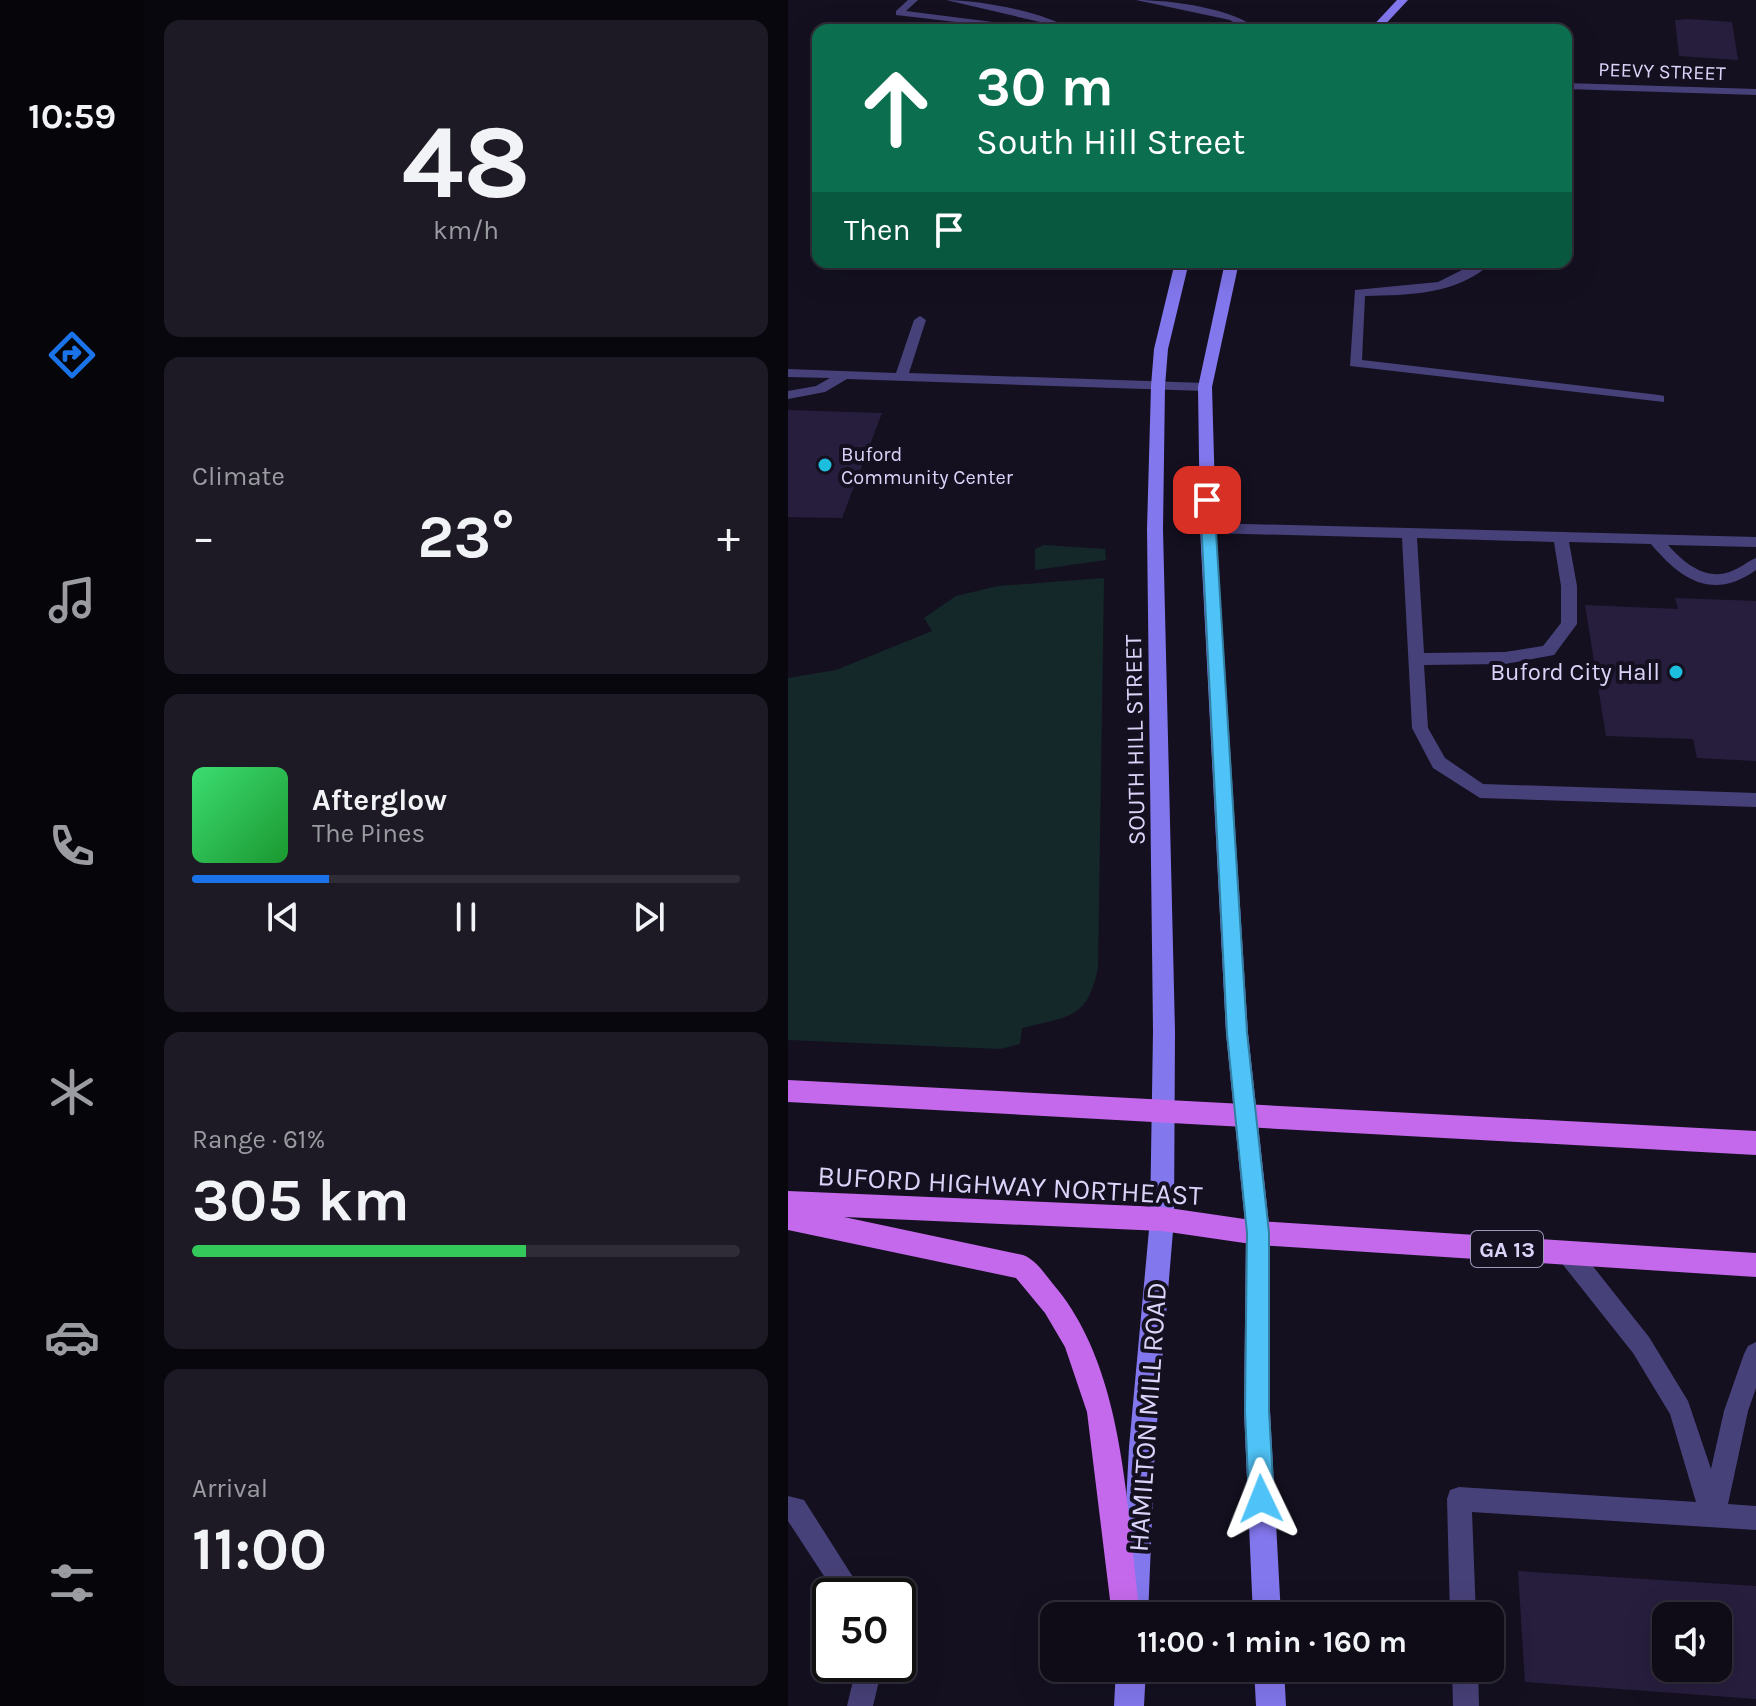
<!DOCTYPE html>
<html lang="en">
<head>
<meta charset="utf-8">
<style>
	:root { --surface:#0f0c18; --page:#1d1a25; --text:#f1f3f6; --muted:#9b9ba2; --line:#2f2c37; --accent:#1a73e8 }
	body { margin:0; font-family:Karla,sans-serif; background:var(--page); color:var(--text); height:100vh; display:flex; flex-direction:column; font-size:30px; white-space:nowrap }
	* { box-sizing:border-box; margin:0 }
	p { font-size:26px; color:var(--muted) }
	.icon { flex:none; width:44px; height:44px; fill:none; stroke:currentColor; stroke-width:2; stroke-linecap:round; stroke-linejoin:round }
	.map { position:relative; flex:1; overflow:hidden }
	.side { display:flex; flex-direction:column; gap:20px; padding:20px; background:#08070d; width:644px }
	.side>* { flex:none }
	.guide { position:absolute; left:24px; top:24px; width:760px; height:244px; border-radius:16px; box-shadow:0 8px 32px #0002,0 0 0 2px var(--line); background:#0b6e4f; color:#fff; overflow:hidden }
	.controls { position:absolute; left:864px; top:1602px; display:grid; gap:16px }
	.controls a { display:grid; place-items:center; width:80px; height:80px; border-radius:16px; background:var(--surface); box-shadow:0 8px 32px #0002,0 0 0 2px var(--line); font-size:40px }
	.speed { position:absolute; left:24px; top:1578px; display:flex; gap:16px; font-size:40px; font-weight:700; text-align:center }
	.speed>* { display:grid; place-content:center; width:104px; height:104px; border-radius:50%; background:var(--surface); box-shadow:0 8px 32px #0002,0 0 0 2px var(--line); line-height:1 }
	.speed .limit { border:4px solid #111; border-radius:12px; background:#fff; color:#111 }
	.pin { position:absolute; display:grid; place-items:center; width:68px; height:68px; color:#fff; margin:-34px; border-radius:16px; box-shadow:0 4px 12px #0006 }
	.me { position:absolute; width:88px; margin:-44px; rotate:358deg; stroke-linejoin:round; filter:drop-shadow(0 0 6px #0008) }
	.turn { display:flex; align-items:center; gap:28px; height:168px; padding:0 32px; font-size:36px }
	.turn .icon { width:104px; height:104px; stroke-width:2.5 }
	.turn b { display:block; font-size:56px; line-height:68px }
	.then { display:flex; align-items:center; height:76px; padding:0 32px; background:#0003; gap:16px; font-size:30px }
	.big { font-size:60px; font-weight:700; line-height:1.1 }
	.side .widget { flex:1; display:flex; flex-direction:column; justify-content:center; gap:12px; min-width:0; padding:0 28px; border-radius:16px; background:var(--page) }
	.side .dial { align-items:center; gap:0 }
	.dial b { font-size:104px; line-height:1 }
	.song { display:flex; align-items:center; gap:24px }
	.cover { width:96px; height:96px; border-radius:12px; background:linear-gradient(135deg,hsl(140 70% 55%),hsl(130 70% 35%)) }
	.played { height:8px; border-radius:4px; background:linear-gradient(90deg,var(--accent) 25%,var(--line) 25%) }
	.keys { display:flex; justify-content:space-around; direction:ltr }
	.heat { display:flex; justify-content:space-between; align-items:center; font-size:44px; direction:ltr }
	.charge { height:12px; border-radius:6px; background:linear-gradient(90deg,#34c759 61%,var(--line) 0) }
	.trip { position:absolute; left:252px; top:1602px; width:464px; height:80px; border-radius:16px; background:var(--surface); box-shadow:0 8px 32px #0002,0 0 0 2px var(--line); font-weight:700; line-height:80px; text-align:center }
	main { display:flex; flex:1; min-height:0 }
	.tabs { display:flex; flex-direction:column; width:144px; justify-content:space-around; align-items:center; background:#06050a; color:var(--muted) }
	.tabs .icon { width:56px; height:56px }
	.tabs .selected { color:var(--accent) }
	.tabs b { font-size:36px; color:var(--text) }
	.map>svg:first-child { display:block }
	.green { fill:#142829 }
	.building { fill:#271e3e; fill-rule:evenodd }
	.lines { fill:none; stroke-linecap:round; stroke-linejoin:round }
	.lane { fill:#474179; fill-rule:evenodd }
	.street { fill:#474179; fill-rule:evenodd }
	.secondary { fill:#8377ed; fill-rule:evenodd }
	.primary { fill:#c469eb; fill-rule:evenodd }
	.route { fill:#4fc3f7; stroke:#337fa1; stroke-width:2 }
	.poi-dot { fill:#1dbddd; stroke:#141020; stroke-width:3 }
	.labels { text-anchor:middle; stroke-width:8; stroke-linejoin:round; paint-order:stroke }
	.far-street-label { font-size:20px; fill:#dbd4f9; stroke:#141020 }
	.far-poi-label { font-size:20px; fill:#dbd4f9; stroke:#141020; text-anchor:start }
	.shield { fill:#141020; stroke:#9f99b8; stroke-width:2 }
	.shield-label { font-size:22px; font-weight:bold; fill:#dbd4f9 }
	.poi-label { font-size:24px; fill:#dbd4f9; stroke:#141020; text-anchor:end }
	.street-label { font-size:24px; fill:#dbd4f9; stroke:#141020 }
	.near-street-label { font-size:28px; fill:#dbd4f9; stroke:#141020 }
</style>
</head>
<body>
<main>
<nav class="tabs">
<b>10:59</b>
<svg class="icon selected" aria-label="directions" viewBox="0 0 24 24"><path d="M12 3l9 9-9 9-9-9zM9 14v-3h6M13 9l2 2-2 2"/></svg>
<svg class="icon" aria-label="music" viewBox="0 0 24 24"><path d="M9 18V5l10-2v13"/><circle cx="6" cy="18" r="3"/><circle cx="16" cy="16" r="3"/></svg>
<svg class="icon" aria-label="phone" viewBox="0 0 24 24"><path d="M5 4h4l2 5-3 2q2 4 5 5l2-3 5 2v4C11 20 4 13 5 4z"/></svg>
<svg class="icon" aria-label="climate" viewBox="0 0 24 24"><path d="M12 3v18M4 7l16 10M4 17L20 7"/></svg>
<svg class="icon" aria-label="car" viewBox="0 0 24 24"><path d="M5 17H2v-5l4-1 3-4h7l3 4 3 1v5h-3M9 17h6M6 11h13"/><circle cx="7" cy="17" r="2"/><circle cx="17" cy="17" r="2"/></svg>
<svg class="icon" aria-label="filters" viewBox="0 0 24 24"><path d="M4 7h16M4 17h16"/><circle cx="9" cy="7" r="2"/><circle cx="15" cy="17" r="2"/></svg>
</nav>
<section class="side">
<div class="widget dial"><b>48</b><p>km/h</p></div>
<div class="widget"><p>Climate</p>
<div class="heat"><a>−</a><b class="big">23°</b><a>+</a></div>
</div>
<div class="widget">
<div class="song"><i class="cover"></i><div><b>Afterglow</b><p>The Pines</p></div></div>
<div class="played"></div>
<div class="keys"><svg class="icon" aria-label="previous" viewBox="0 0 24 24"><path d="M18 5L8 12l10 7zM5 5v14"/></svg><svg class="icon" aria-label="pause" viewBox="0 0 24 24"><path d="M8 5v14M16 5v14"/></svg><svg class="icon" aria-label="next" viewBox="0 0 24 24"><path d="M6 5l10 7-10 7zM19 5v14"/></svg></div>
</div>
<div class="widget"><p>Range · 61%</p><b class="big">305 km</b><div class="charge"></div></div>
<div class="widget"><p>Arrival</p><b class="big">11:00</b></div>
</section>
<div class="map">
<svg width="968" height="1706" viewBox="0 0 968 1706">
	<rect width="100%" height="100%" fill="#141020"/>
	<path class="green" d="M256,545L317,549L318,560L247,570V549Z
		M316,578L310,967C300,1020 280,1016 234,1028L232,1044L212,1049L0,1040V678L48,670L144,631L136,618L168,596L210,586Z"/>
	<path class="building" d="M901,19L944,22L950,60L891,56L887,20Z
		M0,410L94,413L54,518L0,517Z
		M887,598L968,601V761L909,758L905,739L818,736L797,605L890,609Z
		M730,1571L968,1586V1699L737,1682ZM878,1616H930V1668H878Z"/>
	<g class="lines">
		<path class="lane" d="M120,0H130L118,11L267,30H237L108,15V11Z
			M158,0C191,0 257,12 284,30H271L252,22Z
			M690,262H704C671,295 620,295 577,296L574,360L871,395L876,396V402L562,366L567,290L650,282Z
			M132,316L138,320L121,373L417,383L424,387L417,391L59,379L37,392L0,399V391L28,386L42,378L0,377V369L108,373L126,320Z
			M420,523L968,537V547L880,545C897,564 920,583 946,570C954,567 960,561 968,558V570C925,601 893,580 863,544L781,542L789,586V624L766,655L717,664L636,665L640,728L657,758L695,784L968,793V807L692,798L645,768L624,728L614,538L420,533L413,528ZM629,538L766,542L773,586V623L755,646L717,652L636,653Z
			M780,1242L788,1245L861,1337L900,1401L923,1469L936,1411L956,1354L960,1346L968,1342V1388L960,1411L940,1504L968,1506V1530L684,1512L688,1616H662L659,1499L662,1490L671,1487L908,1502L882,1414L845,1353L772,1261L769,1253L772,1245Z
			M0,1496L16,1500L77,1596H49L0,1521Z
			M69,1664H95L85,1706H59Z
			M664,1668H690L691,1706H665Z"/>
		<path class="street" d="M348,0C382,0 445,8 471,30H458L442,20Z
			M778,83L968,89V95L778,89Z"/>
		<path class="secondary" d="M609,0H620L592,30H581Z
			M387,262H401L380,349L377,386L375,529L387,1031L386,1219L367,1447L360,1616H332L341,1447L362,1219L365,1031L359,529L363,386L366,349Z
			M437,262H451L424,387L428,528L460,1033L482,1233V1411L493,1616H465L456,1411L458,1233L438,1033L412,528L410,387Z
			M328,1668H358L356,1706H326Z
			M466,1668H496L498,1706H468Z"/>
		<path class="primary" d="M0,1080L968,1131V1155L0,1102Z
			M0,1191L374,1207L470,1221L968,1253V1277L470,1245L374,1231L56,1217L235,1255C248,1260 256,1273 265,1284C338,1369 338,1509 352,1616H324L299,1412L277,1347L257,1313L228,1278L0,1230Z"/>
	</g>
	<path class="route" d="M419,495L426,500L459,1033L481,1233V1411L486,1499L482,1508L473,1512L465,1508L461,1499L457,1411L459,1233L439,1033L412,500Z"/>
	<g class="poi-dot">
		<circle cx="37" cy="465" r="8"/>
		<circle cx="888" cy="672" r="8"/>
	</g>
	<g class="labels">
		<g class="far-street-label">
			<text transform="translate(874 71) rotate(2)" y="7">PEEVY STREET</text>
		</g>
		<g class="far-poi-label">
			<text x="53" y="461">Buford<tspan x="53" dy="23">Community Center</tspan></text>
		</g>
		<rect class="shield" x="683" y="1231" width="72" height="36" rx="6"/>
		<g class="shield-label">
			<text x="719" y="1257">GA 13</text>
		</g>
		<g class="poi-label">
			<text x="872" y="680">Buford City Hall</text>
		</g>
		<g class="street-label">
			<text transform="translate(347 740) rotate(-91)" y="8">SOUTH HILL STREET</text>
		</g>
		<g class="near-street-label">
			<text transform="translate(222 1185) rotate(3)" y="10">BUFORD HIGHWAY NORTHEAST</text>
			<text transform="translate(359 1417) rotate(-86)" y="10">HAMILTON MILL ROAD</text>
		</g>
	</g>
</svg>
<div class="controls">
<a><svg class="icon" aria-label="sound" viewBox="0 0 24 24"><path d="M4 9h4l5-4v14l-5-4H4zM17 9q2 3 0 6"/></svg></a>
</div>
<div class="speed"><div class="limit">50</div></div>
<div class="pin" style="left:419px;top:500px;background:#d93025"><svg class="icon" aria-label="arrive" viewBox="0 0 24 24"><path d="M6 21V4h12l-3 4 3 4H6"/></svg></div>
<svg class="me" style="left:473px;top:1499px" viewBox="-20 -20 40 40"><path d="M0-17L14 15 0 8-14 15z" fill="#4fc3f7" stroke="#fff" stroke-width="4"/></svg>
<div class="trip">11:00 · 1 min · 160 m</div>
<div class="guide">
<div class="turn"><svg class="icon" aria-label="ahead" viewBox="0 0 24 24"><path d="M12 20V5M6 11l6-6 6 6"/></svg><div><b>30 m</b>South Hill Street</div></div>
<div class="then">Then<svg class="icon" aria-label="arrive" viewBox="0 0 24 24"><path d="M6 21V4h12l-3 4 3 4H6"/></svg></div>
</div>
</div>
</main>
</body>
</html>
